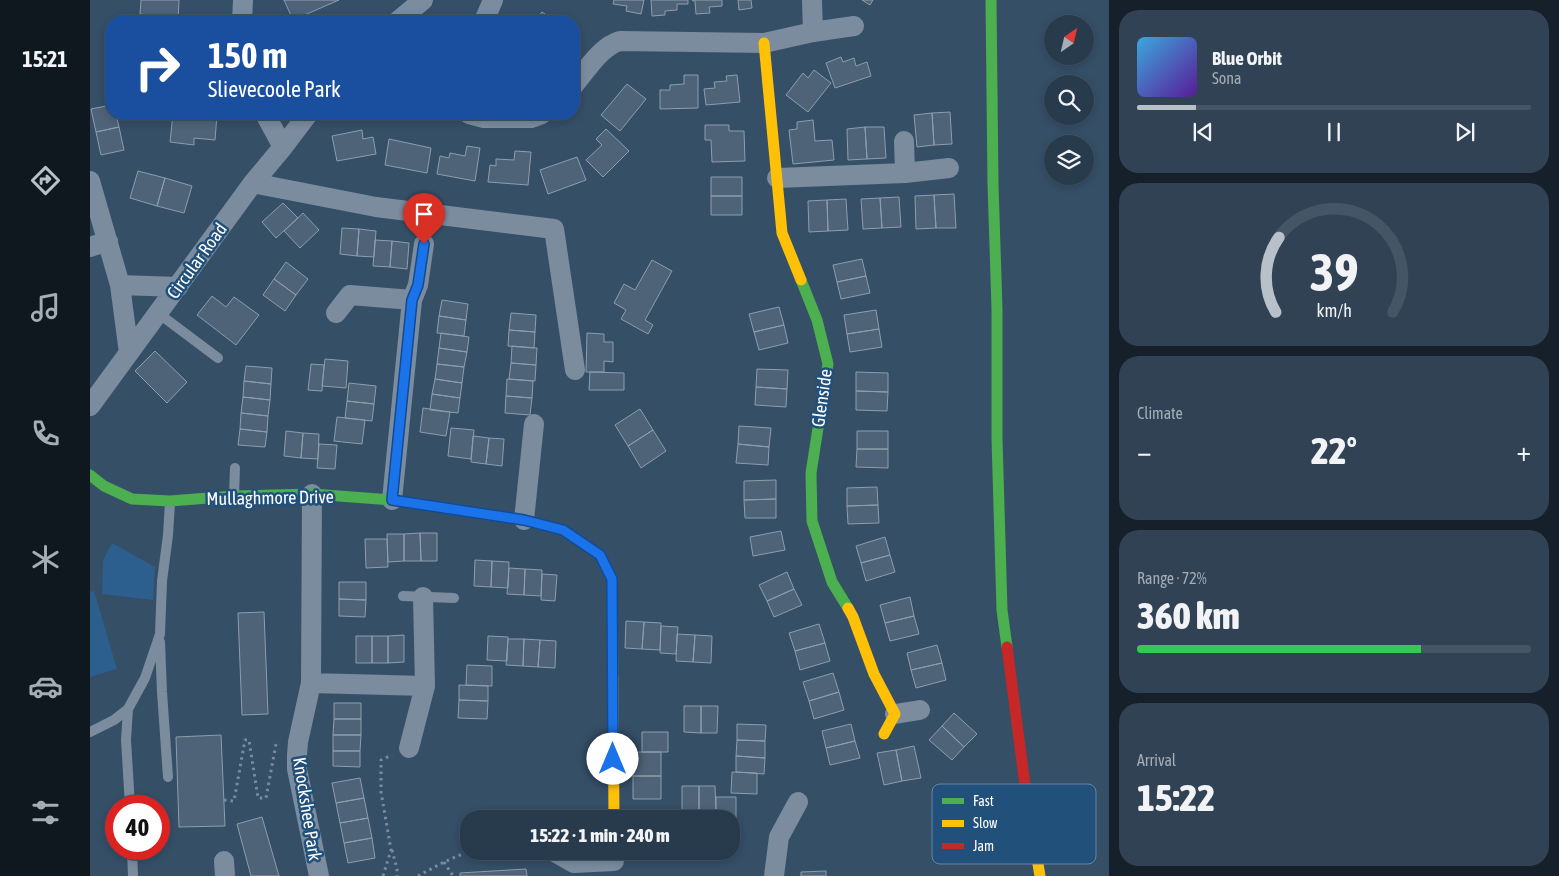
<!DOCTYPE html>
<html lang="en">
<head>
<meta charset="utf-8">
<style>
	:root { --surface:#283b4d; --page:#304254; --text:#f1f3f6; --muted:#a5adb6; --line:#445565; --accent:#b8c1ca }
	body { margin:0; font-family:"Asap Condensed",sans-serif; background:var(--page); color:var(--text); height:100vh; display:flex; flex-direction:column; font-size:19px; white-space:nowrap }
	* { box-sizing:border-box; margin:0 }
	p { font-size:16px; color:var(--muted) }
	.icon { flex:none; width:28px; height:28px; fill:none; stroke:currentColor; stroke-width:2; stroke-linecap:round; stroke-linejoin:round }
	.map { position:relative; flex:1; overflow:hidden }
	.sheet { display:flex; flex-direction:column; gap:10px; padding:10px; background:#16202a; width:450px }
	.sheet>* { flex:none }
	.top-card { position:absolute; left:15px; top:15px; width:475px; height:105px; border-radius:20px; box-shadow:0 2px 8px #0003,0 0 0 1px var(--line); background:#1a4fa0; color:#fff; overflow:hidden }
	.needle { width:32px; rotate:34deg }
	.buttons { position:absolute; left:954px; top:15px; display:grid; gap:10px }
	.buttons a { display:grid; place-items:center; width:50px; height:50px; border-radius:50%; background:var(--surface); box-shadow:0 2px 8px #0003,0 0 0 1px var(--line); font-size:25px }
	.speed { position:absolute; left:15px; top:795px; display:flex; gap:10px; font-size:25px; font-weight:700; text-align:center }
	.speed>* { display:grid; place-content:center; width:65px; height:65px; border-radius:50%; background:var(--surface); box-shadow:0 2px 8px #0003,0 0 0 1px var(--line); line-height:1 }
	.speed .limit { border:8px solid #d22; background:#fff; color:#111 }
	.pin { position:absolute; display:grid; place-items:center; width:42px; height:42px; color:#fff; margin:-51px -21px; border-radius:50% 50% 50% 0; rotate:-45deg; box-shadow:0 0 5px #0007 }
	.pin .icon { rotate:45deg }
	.me { position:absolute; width:55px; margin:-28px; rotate:0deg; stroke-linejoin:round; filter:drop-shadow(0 0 4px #0008) }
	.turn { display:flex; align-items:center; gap:18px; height:105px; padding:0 20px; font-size:22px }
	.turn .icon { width:65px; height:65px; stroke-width:2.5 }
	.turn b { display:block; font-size:35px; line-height:42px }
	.big { font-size:38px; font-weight:800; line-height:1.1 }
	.sheet .widget { flex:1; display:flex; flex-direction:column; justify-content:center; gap:8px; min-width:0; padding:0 18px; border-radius:20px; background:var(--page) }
	.sheet .dial { align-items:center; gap:0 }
	.dial svg { height:130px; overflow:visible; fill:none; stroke:var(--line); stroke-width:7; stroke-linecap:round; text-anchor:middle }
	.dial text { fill:var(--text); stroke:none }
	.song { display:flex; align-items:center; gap:15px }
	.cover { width:60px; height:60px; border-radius:8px; background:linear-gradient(135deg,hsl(200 70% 55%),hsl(270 70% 35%)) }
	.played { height:5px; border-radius:2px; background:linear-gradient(90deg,var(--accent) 15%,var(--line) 15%) }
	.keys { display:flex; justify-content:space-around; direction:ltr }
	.heat { display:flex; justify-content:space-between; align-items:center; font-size:28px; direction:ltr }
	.charge { height:8px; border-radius:4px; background:linear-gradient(90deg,#34c759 72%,var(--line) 0) }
	.trip { position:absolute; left:370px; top:810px; width:280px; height:50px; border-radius:20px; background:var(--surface); box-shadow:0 2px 8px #0003,0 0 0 1px var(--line); font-weight:800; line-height:50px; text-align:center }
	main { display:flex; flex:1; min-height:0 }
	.tab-bar { display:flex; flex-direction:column; width:90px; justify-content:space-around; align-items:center; background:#10181f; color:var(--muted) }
	.tab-bar .icon { width:35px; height:35px }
	.tab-bar .selected { color:var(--accent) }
	.tab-bar b { font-size:22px; color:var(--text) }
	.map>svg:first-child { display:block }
	.green { fill:#2c5f8d }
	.building { fill:#4e6377; stroke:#8d9eac }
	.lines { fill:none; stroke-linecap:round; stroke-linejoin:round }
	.path { stroke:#7a8c9e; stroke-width:3; stroke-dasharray:2.5 4; stroke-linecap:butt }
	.lane { stroke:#7a8c9e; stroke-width:10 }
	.street { stroke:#7a8c9e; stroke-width:20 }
	.fast { stroke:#4caf50; stroke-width:11 }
	.slow { stroke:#ffc107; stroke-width:11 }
	.jam { stroke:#c62828; stroke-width:11 }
	.route-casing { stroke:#114b97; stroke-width:12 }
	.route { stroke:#1a73e8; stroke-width:9 }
	.labels { text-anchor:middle; stroke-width:5; stroke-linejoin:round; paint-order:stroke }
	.street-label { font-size:18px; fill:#fff; stroke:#21507b }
	.key { fill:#21507b; stroke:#6484a3; stroke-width:1 }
	.key-label { font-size:14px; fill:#fff }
</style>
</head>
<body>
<main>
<nav class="tab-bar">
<b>15:21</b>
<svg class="icon selected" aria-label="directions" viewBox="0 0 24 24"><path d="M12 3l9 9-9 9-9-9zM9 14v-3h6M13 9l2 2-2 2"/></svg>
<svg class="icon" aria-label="music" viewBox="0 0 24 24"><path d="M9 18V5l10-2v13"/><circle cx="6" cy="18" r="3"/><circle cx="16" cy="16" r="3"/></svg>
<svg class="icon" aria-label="phone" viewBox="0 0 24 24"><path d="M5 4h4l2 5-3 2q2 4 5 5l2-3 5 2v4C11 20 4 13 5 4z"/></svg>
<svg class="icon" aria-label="climate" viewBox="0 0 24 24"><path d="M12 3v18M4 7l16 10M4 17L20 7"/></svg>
<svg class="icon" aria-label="car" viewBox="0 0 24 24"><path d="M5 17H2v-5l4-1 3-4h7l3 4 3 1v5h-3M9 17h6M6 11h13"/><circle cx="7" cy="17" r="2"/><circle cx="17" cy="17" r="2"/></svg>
<svg class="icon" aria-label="filters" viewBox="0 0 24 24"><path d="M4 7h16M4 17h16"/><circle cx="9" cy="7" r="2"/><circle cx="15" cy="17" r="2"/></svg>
</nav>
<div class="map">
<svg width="1019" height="876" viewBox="0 0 1019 876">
	<rect width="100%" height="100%" fill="#354f67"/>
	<path class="green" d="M22,543L65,567L63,600L12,594L13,561Z
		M4,591L27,669L0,677V592Z"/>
	<path class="building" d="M51,0H89L88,21H59L60,15L50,14Z
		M194,0H249L203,20Z
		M524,0H554L551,14L536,11L537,6L523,4Z
		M561,0H598V4H587V10L575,11V15L562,16Z
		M602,0H632V6L619,7L620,13L606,14L605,1H603Z
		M648,0H661L662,8L649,10Z
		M772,0H783L780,5Z
		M452,12L465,21H437L441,16L446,19Z
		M751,57L753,62L764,58L766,66L777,62L781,76L745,88L736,63Z
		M724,70L741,83L718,112L696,95L713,73L718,78Z
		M594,75H608V108L570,109V90H580V85L594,84Z
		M647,75L650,102L616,105L614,89L625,88L624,82L637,81L636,76Z
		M537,84L556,99L530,131L511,115Z
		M21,105V114H26L29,127L6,132L1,109Z
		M860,112L862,144L844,145L842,113Z
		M842,113L844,145L827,147L824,115Z
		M83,114L127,115L125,140L104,138V145L80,142Z
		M723,120L725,141L742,140L744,160L703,164L699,130L707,129V122Z
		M615,125H639V131H654L655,161L622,162L621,140H615Z
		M29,127L34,150L11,155L6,132Z
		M775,127H794L796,158L777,159Z
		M775,127L777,159L758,160L757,129Z
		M516,129L539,151L513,177L496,160L512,145L506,139Z
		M272,130L273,139L283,137L286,154L247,161L242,136Z
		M299,139L341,148L337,173L295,165Z
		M377,146L390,148L385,181L347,174L350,156L359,158L360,153L375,156Z
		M425,151L441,152L438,185L398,182L400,165L406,166V159L424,160Z
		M487,157L496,180L458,194L450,170Z
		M48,171L75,178L67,206L40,198Z
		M621,177H652V196H621Z
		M75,178L102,186L94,213L67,206Z
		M864,194L866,228H846L844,195Z
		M844,195L846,228L826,229L825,196Z
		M621,196H652V215H621Z
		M809,197L811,227L792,228L790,198Z
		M790,198L792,228L773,229L771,199Z
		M756,199L758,230L738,231L737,200Z
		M737,200L738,231L719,232L718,201Z
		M193,203L208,218L186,238L172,222Z
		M213,213L229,230L210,248L194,231Z
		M252,228L269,229L267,256L250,254Z
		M269,229L286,231L284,257L267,256Z
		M285,240L302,241L300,267L283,266Z
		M302,241L319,243L317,269L300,267Z
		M772,259L776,276L747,282L743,265Z
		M562,260L582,271L555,320L563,325L558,334L531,319L536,310L524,303L534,284L545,290Z
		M196,262L218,279L206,295L184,279Z
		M776,276L780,293L751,299L747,282Z
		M184,279L206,295L195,311L173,295Z
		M122,296L136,307L144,297L169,315L146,345L107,315Z
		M352,300L378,304L376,320L349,316Z
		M689,307L694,325L664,332L659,314Z
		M786,310L789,329L757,334L754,315Z
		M421,313L446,315L445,332L419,330Z
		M349,316L376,320L374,336L347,333Z
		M694,325L698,343L669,350L664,332Z
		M789,329L792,347L760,352L757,334Z
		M419,330L445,332L444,348L418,346Z
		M351,333L379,337L377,352L349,348Z
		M497,333L514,334V342H523V362L514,361V372H496Z
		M422,346L447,348L446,365L421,363Z
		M349,348L377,352L374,367L347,364Z
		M65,351L97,382L77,403L45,371Z
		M235,359L258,361L256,388L232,386Z
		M421,363L446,365L445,381L419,379Z
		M221,364L234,365L232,391L218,390Z
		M347,364L374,367L372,383L345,379Z
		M156,366L182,368L181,384L154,381Z
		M667,369L698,370L697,389L666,387Z
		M500,372L534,373V390H499Z
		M766,372L798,373V392L766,391Z
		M345,379L372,383L370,398L342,394Z
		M417,379L443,381L442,398L416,396Z
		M154,381L181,384L180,400L153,397Z
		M259,383L286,386L284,404L257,401Z
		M666,387L697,389L696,407L665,405Z
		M766,391L798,392L797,411L766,410Z
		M342,394L370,398L368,413L340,410Z
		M416,396L442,398L440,415L415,413Z
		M153,397L180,400L178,416L151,413Z
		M257,401L284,404L282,421L255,418Z
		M333,408L360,412L356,436L330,432Z
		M550,409L563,430L538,446L525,425Z
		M151,413L178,416L177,432L150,429Z
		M247,417L275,420L272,444L244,441Z
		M649,426L681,428L679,447L648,444Z
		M361,428L384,430L381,459L358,456Z
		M150,429L177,432L175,447L148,445Z
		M563,430L576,451L551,468L538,446Z
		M196,431L213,433L211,458L194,456Z
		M767,431H798V449H767Z
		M213,433L229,434L228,459L211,458Z
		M383,436L399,438L396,464L381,462Z
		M399,438L414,439L412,466L396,464Z
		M229,444L247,445L245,469L227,468Z
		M648,444L679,447L678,465L646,463Z
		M767,449H798V468L766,467Z
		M686,480V499L654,500V481Z
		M787,487L788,505L757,506V488Z
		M686,499V518H655L654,500Z
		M788,505L789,523L758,524L757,506Z
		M691,531L695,550L663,556L660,537Z
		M330,533H347V561H331Z
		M330,533L331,561H314V534Z
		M297,534H314V561L298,562Z
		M795,537L800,555L771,563L766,546Z
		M275,539H297L298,567L276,568Z
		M800,555L805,572L776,581L771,563Z
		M385,560L402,561L401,587L384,586Z
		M402,561L419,562L418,588L401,587Z
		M419,568L435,569L434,595L417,594Z
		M435,569L452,570L451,596L434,595Z
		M697,572L704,589L677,601L669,585Z
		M452,574L467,575L465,601L451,600Z
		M249,582H276V600L249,599Z
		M704,589L712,605L684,617L677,601Z
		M820,597L824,616L795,623L790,605Z
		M249,599L276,600L275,617L249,616Z
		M174,612L178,714L152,715L148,613Z
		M824,616L829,634L800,641L795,623Z
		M536,621L554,622L552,649L535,648Z
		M554,622L571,623L570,650L552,649Z
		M729,624L735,643L705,651L699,633Z
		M571,626L588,627L586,654L570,653Z
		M587,634L605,635L603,662L586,661Z
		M314,635V662L298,663V636Z
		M605,635L622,636L621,663L603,662Z
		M266,636H282V663H266Z
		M282,636H298V663H282Z
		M398,636L418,637L417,661L397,660Z
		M418,639H434L433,666L416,665Z
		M434,639L450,640L448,667L433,666Z
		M450,640L466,641L465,668L448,667Z
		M735,643L740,661L710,670L705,651Z
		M847,645L852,663L821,670L817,653Z
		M852,663L856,680L826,688L821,670Z
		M377,665L402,666V686L376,685Z
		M743,673L749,692L719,701L713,682Z
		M369,685L398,686V701L369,700Z
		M749,692L754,710L724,719L719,701Z
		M369,700L398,701L397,719L368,718Z
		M244,703H271V719H244Z
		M594,706H611V733L594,732Z
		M611,706H628L627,733H611Z
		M864,713L887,734L874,747L852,726Z
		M244,719H271V735H243Z
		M647,724L676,725L675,741L647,740Z
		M761,724L765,741L736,748L732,731Z
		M852,726L874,747L862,760L839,740Z
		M552,732H578V752H552Z
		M131,735L135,826L89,827L86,737Z
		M243,735H271L270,751H243Z
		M647,740L675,741V758L646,756Z
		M765,741L770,758L740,765L736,748Z
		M824,746L831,778L812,781L806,750Z
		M806,750L812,781L794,785L787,753Z
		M243,751H270V767L243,766Z
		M543,752H571V776H543Z
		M646,756L675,758L674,774L646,772Z
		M642,772L667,773V794L641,793Z
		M543,776H571V799H543Z
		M270,778L274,798L246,803L242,783Z
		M592,786H609V811H592Z
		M609,786H625L626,811H609Z
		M626,797H646V822H641V819H626Z
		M274,798L278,818L250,823L246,803Z
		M172,817L189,876H161L147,824Z
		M278,818L282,838L254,843L250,823Z
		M282,838L285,858L258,863L254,843Z
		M436,869L437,876H370V873Z
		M736,871V876H711V872Z"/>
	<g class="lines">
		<path class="path" d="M134,800L144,801L155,740H159L168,798H176L186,744H190
			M302,850L307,869V876
			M354,862L363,876
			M293,876L301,850L291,792V760L302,755
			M328,876L354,862L379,851"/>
		<path class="lane" d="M68,313L128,358
			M144,495L145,468
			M313,596L364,598
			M70,642L72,692L78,777
			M38,709L36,740L40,806
			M0,732L24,720L38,709L55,678L70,634L72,581L78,535L80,502
			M42,849L43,876"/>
		<path class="street" d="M722,1L723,32
			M152,21L153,0
			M308,21L333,0
			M394,21L403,0
			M484,85C496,71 511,46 530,41L674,43L723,32L764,26
			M175,114L193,147
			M379,114L394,118H441L452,114
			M814,141L815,173
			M687,178L815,173L859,168
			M0,181L30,285L39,353
			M163,183L286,207L464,229L485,370
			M0,247L18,241
			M30,285L88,287
			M246,313L260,295L322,300
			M0,406L163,183L193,147L218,114
			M222,494L221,683L208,742L207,755V769L229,876
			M302,500L322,300L328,285L334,244
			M434,520L444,424
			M221,683L335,686
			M805,714L830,710
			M319,748L335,686L333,597
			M463,851L484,863L524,861
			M134,861L135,876
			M684,876L689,837L708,802"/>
		<path class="fast" d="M901,0L903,184L907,309V438L912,610L917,647
			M711,280L727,320L738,364L721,473L722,521L742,582L758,608
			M0,475L14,486L42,499L80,501L144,496L222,494L302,500L434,520L473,530L510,555L522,579L523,678"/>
		<path class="slow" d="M674,43L692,233L711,280
			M758,608L763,617L784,674L805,714L794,734
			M523,678L524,819
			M935,785L950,876"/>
		<path class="jam" d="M917,647L935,785"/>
	</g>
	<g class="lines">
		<g class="route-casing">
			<path id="route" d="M334,244L328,285L322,300L302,500L434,520L473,530L510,555L522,579L523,759"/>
		</g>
		<use href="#route" class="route"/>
	</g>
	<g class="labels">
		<g class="street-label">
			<text transform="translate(107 261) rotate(-54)" y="6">Circular Road</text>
			<text transform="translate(732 398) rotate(-82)" y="6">Glenside</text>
			<text transform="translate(180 498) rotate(-1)" y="6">Mullaghmore Drive</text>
			<text transform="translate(217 809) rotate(81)" y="6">Knockshee Park</text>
		</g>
	</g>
	<rect x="842" y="784" width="164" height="80" rx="8" class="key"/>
	<rect x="852" y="798" width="22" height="6" fill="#4caf50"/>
	<rect x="852" y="820" width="22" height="7" fill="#ffc107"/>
	<rect x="852" y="843" width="22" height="6" fill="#c62828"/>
	<g class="key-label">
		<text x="883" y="806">Fast</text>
		<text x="883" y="828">Slow</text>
		<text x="883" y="851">Jam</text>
	</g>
</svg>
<div class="buttons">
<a><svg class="needle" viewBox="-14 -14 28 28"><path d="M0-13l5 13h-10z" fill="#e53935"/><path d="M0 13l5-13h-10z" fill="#a5adb6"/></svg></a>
<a><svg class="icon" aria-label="search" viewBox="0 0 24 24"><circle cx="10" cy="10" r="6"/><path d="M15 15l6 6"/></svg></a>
<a><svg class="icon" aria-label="layers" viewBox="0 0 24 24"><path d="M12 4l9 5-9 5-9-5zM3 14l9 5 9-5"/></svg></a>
</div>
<div class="speed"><div class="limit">40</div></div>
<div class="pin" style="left:334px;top:244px;background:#d93025"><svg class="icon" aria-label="arrive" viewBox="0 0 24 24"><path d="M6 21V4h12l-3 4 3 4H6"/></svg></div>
<svg class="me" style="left:523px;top:759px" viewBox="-20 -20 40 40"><circle r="19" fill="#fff"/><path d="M0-13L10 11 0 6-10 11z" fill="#1a73e8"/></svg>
<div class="trip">15:22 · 1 min · 240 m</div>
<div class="top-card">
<div class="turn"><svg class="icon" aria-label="right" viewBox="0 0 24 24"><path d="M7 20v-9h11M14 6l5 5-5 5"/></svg><div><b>150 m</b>Slievecoole Park</div></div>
</div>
</div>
<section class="sheet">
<div class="widget">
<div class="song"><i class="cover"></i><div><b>Blue Orbit</b><p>Sona</p></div></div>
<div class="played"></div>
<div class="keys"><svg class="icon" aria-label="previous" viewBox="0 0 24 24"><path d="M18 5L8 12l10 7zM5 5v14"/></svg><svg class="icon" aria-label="pause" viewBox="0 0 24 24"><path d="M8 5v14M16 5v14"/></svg><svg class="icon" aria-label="next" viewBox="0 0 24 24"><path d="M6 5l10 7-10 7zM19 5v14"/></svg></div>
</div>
<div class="widget dial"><svg viewBox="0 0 100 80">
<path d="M14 69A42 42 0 1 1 86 69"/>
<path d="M14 69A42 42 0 0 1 16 23" stroke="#b8c1ca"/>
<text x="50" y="56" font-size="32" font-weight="700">39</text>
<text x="50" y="72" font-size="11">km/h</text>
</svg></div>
<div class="widget"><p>Climate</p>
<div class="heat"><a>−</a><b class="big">22°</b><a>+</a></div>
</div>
<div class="widget"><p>Range · 72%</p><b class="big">360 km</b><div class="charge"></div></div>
<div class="widget"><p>Arrival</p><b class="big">15:22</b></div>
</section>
</main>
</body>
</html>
